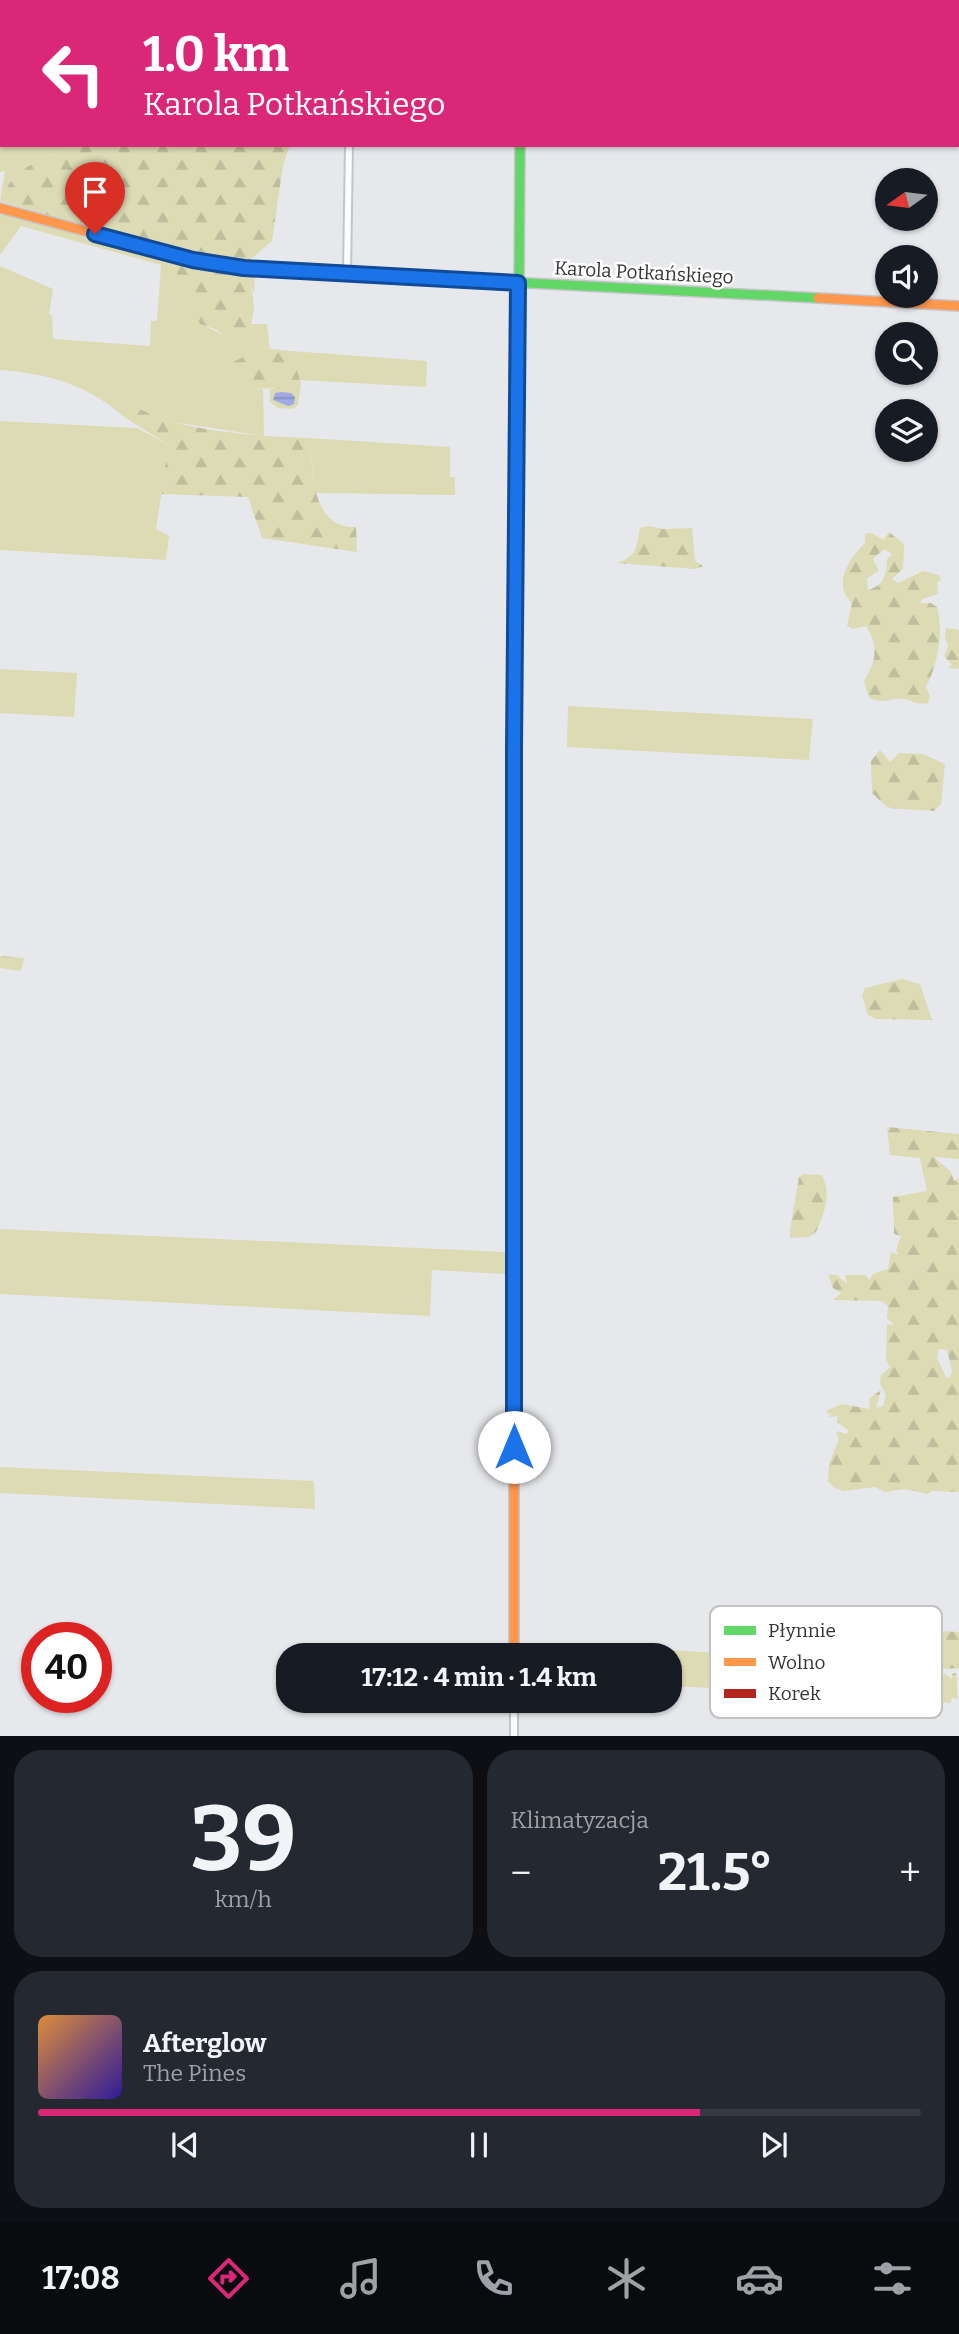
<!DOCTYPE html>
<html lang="pl">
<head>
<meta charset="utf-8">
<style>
	:root { --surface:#171b24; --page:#242831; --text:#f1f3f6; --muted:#9ea1a6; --line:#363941; --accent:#db2777 }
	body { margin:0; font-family:Bitter,serif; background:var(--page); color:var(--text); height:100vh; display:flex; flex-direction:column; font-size:26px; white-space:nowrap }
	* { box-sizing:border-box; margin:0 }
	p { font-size:23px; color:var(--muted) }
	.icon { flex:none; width:38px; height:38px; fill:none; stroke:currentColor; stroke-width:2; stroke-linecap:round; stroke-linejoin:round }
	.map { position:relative; height:1736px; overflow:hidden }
	.sheet { display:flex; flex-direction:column; gap:14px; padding:14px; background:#0d0f14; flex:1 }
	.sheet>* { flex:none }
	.top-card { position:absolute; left:0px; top:0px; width:959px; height:147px; box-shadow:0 2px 5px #0004; background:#db2777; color:#fff; overflow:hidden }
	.needle { width:46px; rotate:256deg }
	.buttons { position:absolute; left:875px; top:168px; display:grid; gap:14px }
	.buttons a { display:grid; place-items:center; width:63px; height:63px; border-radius:50%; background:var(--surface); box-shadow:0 2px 5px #0004; font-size:35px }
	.speed { position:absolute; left:21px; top:1622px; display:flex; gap:14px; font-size:35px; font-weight:700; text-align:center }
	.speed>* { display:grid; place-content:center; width:91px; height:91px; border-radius:50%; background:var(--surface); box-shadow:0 2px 5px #0004; line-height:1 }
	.speed .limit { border:10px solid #d22; background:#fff; color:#111 }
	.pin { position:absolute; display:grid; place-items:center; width:60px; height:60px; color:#fff; margin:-72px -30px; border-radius:50% 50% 50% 0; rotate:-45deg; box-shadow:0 0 7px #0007 }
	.pin .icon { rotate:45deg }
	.me { position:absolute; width:77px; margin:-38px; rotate:0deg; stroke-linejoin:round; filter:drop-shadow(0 0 5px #0008) }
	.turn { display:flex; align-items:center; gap:24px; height:147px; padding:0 28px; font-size:32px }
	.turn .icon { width:91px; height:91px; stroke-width:2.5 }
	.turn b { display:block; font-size:49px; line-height:60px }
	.big { font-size:52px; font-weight:700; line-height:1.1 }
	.sheet .tile { flex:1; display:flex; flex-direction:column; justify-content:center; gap:10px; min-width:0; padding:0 24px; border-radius:28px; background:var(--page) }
	.sheet .dial { align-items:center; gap:0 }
	.dial b { font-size:91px; line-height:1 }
	.song { display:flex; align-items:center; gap:21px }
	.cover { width:84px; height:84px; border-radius:10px; background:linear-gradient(135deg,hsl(30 70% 55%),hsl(250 70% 35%)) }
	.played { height:7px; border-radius:4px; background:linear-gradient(90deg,var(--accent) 75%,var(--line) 75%) }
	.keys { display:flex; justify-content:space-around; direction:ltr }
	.heat { display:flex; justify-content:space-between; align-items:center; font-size:38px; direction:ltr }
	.sheet .tiles { flex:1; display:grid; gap:14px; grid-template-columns:1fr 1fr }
	.tile:last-child { grid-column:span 2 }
	.trip { position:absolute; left:276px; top:1643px; width:406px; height:70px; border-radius:28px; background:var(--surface); box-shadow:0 2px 5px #0004; font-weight:700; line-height:70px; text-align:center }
	.dock { display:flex; height:112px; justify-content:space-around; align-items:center; background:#090b0e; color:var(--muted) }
	.dock .icon { width:49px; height:49px }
	.dock .current { color:var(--accent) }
	.dock b { font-size:32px; color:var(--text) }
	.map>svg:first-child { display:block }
	.grass { fill:#dddbb4 }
	.forest { fill:url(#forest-firs); fill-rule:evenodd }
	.water { fill:url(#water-rules) }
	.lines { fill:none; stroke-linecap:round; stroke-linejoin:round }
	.street-casing { stroke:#c4c5c8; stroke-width:10 }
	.fast-casing { stroke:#c4c5c8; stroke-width:12 }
	.slow-casing { stroke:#c4c5c8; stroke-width:12 }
	.jam-casing { stroke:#c4c5c8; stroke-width:12 }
	.street { stroke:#fbfcfc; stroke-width:6 }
	.fast { stroke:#63d668; stroke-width:9 }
	.slow { stroke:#ff974d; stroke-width:9 }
	.jam { stroke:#b3261e; stroke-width:9 }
	.route-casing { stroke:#114b97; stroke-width:18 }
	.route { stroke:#1a73e8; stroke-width:12 }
	.labels { text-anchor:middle; stroke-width:5; stroke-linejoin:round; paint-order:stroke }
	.street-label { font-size:19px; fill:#353538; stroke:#fff }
	.key { fill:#fff; stroke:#c2c2c3; stroke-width:2 }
	.key-label { font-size:19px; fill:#353538 }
</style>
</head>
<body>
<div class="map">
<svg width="959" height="1736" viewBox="0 0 959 1736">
	<defs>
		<pattern id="forest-firs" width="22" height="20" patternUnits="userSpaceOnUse" patternTransform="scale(1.75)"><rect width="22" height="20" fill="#dddbb4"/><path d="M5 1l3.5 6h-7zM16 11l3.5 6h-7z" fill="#bebd9c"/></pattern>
		<pattern id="water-rules" width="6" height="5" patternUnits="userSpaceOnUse" patternTransform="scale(1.75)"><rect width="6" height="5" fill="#a1aae4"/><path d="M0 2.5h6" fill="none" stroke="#848bba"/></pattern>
	</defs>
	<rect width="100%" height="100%" fill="#e7e8ec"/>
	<path class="grass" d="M0,0H143L2,2V145H80C45,157 15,164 0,201L5,171L0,172Z
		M0,211L186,264L216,269L511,285V290L255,276L254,294L247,277L170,263L179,273L200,324L224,335L248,330L250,324H267L270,349L262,348L256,388L263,389L264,436L160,420L133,404L127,419C88,385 51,374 0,370V266L53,289L49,314L52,316L53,339L150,346L151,321H157L161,265L21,226L0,255Z
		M291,351L427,361L426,387L300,380Z
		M301,383L298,405L293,409L278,408L270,402V389H286Z
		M0,421L137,428L169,445L156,529L169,536L166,560L0,550Z
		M309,438L450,447V477H455V495L315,493Z
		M0,669L77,673L74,717L0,713Z
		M568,706L813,719L809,760L567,747Z
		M0,1229L505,1252V1274L432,1270L430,1316L0,1294Z
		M0,1467L314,1481L315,1509L0,1493Z
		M657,1649L717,1653L716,1683L711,1688L670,1686V1656L657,1655Z
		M522,1650L639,1655L522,1656Z"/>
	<path class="forest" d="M143,0H336V2H143Z
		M80,145H290L283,165L272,241L244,265L193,258L0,201C15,164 45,157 80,145Z
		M169,263L247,277C257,298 259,336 230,341L217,330L200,324C188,304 185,279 169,263Z
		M262,348L291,351L301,383L286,389L256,388L233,362Z
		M132,403C167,432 264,436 309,438C313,471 311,529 356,527L357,552L262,538L248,497L160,494L169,445L127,419Z
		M649,526L664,529L692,528L695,561L703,566L695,569L616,563C638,557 636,547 640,528Z
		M889,532L904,544L903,569L892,579L898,583L923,571L939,575L941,580L937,582L938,594L922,599L920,603H931L937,607C944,632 938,664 926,687L930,696L928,703C917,705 914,701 904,699C890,697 885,705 869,698L864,681C876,662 879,646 866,626L853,629L847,626L852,603C832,584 848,560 865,543V534L871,533L884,540ZM884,549L892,554L887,559C887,573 884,586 868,590L867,578L879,571L873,559Z
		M946,628L959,630V669L947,668L952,665L944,656L948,645L945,638Z
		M880,750L890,762L899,753L923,754L945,764L941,804L934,811L888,808L872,793L871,761Z
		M0,956L24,958L21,971L0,968Z
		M902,979L920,984L932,1020L876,1019L868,1015L862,995L865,988Z
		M887,1127L959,1134V1159L934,1157L951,1172L954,1181L959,1178V1492L932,1491L928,1494L904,1489L885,1492L875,1487L844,1491L835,1488L828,1481L829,1464L839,1439L836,1434L838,1431L846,1434L849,1431L837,1422L838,1416L828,1417L832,1413L828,1414L827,1410L842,1404L869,1409L870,1398L881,1390L876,1408L883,1406L886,1395L880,1384L881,1375L890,1367L886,1360L887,1325L894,1324L887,1318L888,1306L882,1301L833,1300L841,1293L833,1288L828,1274L837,1275L847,1284L845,1275H866L869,1280L873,1274L888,1269L891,1252L898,1255L896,1250L901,1236L894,1234L893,1197L927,1191L920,1158L890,1155ZM939,1349L947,1350L952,1371L950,1378L946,1377L937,1358Z
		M804,1174L822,1175C832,1196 824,1213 816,1232L809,1237L790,1238V1230L799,1177Z
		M742,1618L754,1622L823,1624L828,1630L830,1626L837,1624L914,1629L917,1627L919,1630L959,1632V1668L932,1670L931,1678L942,1677L944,1673L952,1679V1674L956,1673L958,1699L952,1698L950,1703C932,1703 905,1692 888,1701L873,1700L872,1707L864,1696L866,1683L873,1682L876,1674L894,1670L896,1675L903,1678L905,1671L911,1676L924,1668C903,1661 869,1673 852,1657L822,1663L828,1668L833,1666L848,1669L859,1667L860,1677L855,1684L859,1687V1697L841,1703L807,1697L797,1699L787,1693L785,1700L779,1702L783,1695L780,1693L752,1690L759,1682L755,1675L753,1684L747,1679L748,1690L739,1684L736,1693L733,1689L716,1688L720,1682L716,1666L719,1660L724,1663L726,1673L734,1658L739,1670L742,1659L729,1654L727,1645L719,1642L718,1626L721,1621L730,1619L738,1622ZM742,1646L751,1654H765L772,1662H755L749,1667L746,1665L748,1658L737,1651Z"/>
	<path class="water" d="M281,392L291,393L295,397L294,404L288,406L273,400L275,393Z"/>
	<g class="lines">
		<g class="street-casing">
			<path id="street" d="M346,0V2
				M520,0V2
				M347,274L349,145
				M514,1736V1701"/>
		</g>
		<g class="fast-casing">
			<path id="fast" d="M375,275L818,298
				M519,293L520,145
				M514,1426L516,564"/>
		</g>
		<g class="slow-casing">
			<path id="slow" d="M0,208L193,260L244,268L375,275
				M818,298L959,306
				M514,1426V1656"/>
		</g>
		<g class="jam-casing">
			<path id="jam" d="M516,564L519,293"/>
		</g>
		<use href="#street" class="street"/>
		<use href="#fast" class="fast"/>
		<use href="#slow" class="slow"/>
		<use href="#jam" class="jam"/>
	</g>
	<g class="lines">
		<g class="route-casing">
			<path id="route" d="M95,234L193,260L244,268L518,283L514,749V1447"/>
		</g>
		<use href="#route" class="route"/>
	</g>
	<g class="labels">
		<g class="street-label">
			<text transform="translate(644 272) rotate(3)" y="7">Karola Potkańskiego</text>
		</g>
	</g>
	<rect x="710" y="1606" width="232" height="112" rx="10" class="key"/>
	<rect x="724" y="1626" width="32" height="9" fill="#63d668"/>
	<rect x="724" y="1658" width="32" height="8" fill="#ff974d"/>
	<rect x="724" y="1689" width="32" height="9" fill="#b3261e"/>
	<g class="key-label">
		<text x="768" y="1637">Płynnie</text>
		<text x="768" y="1669">Wolno</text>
		<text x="768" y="1700">Korek</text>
	</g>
</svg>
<div class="buttons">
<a><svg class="needle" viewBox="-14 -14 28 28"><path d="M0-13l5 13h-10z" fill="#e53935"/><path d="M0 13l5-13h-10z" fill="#9ea1a6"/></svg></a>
<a><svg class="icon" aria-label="sound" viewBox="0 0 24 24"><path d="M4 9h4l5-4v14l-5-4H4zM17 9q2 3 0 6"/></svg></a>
<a><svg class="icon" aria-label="search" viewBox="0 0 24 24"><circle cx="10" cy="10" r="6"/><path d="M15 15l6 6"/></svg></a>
<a><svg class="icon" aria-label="layers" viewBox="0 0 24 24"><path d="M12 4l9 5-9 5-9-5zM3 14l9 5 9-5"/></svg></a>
</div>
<div class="speed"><div class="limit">40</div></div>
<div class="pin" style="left:95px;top:234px;background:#d93025"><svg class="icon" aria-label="arrive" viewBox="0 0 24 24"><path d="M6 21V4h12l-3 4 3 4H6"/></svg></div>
<svg class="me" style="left:514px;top:1447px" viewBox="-20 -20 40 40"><circle r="19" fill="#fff"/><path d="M0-13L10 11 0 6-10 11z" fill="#1a73e8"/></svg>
<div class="trip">17:12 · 4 min · 1.4 km</div>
<div class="top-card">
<div class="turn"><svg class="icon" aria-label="left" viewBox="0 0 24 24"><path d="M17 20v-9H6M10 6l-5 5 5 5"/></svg><div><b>1.0 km</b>Karola Potkańskiego</div></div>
</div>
</div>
<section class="sheet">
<div class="tiles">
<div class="tile dial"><b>39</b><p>km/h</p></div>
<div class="tile"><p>Klimatyzacja</p>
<div class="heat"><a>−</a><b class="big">21.5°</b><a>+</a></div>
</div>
<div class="tile">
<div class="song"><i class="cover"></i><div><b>Afterglow</b><p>The Pines</p></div></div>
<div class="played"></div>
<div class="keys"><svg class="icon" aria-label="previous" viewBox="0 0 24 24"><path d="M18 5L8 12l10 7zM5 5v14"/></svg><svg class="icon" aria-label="pause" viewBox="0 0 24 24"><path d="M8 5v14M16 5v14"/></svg><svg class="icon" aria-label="next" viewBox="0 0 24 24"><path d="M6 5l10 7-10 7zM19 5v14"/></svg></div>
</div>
</div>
</section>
<nav class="dock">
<b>17:08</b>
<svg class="icon current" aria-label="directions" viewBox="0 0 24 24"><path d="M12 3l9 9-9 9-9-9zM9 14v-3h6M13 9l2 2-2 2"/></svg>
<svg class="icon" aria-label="music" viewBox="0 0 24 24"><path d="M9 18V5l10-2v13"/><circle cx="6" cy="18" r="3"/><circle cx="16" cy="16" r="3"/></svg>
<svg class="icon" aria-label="phone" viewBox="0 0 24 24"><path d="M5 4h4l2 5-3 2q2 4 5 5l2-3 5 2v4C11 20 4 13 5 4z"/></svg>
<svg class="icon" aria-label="climate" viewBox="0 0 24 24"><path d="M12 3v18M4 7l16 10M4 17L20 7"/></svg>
<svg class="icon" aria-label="car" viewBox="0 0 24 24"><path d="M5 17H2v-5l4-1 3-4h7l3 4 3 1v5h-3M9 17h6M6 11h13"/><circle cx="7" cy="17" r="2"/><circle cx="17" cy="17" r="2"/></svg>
<svg class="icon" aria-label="filters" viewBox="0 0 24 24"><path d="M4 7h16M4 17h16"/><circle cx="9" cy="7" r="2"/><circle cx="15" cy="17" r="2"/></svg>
</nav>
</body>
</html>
